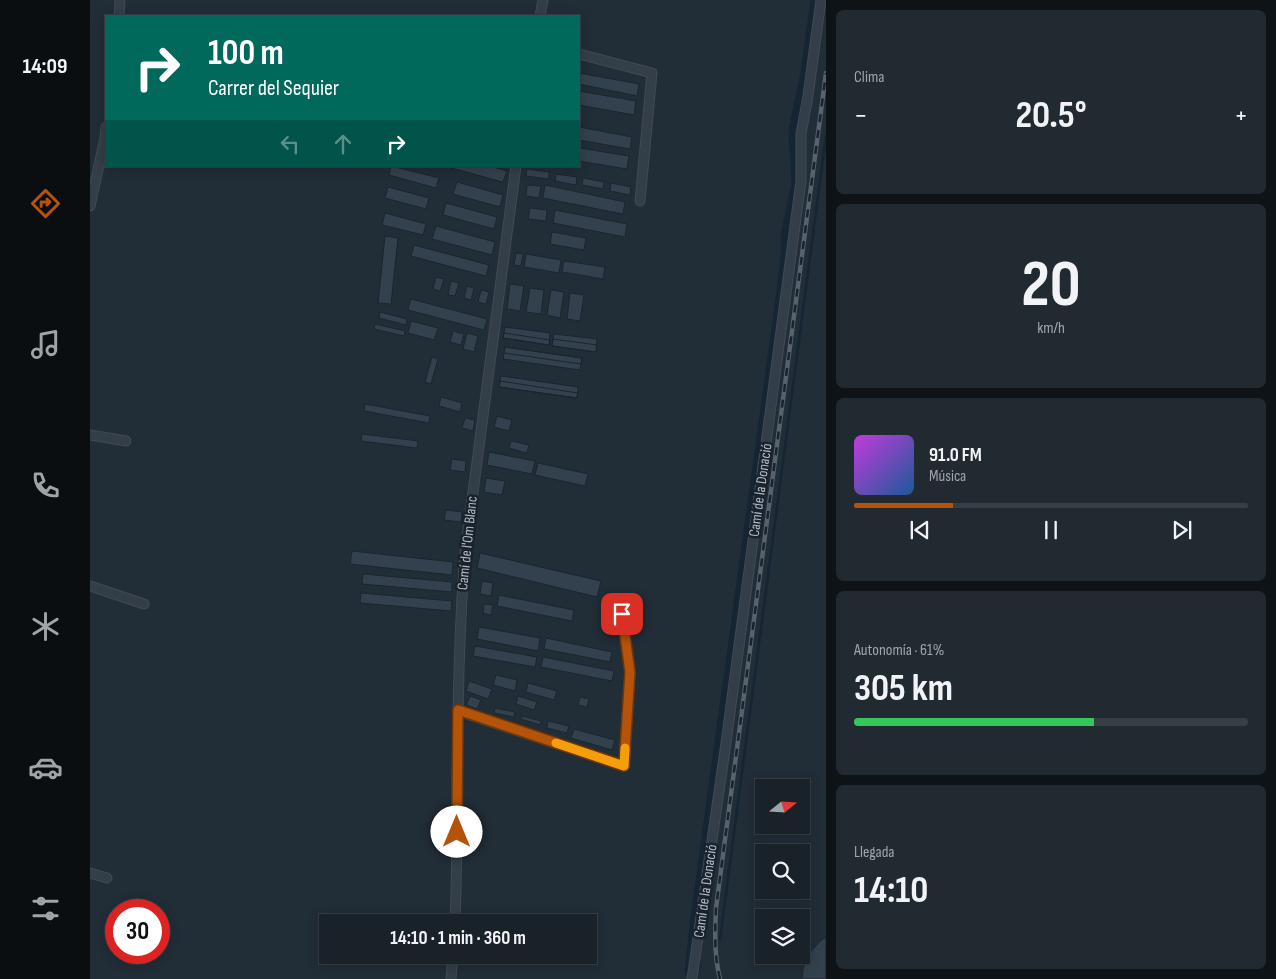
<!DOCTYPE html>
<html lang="es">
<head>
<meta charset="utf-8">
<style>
	:root { --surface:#192229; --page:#222a31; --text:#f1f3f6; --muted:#9fa4a8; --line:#373f46; --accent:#b45309 }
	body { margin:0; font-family:"Sofia Sans Condensed",sans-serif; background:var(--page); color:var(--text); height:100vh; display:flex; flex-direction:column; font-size:19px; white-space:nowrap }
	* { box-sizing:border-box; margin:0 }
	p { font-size:16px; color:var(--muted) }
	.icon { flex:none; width:28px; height:28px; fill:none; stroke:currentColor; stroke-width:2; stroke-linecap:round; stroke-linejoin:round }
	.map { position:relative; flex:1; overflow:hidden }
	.side { display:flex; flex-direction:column; gap:10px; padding:10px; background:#0e1317; width:450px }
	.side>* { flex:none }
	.banner { position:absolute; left:15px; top:15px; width:475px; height:152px; border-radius:0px; box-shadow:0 2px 12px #0003,0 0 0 1px var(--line); background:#00695c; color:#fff; overflow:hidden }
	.needle { width:32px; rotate:72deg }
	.buttons { position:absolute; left:665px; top:779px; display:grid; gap:10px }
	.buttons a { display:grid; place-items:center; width:55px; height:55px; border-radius:0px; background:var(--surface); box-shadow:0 2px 12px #0003,0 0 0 1px var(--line); font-size:25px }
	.speed { position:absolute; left:15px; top:899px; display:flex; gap:10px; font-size:25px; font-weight:700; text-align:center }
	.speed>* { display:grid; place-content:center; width:65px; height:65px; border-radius:50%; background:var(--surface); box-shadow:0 2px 12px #0003,0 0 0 1px var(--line); line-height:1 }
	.speed .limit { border:8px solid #d22; background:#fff; color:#111 }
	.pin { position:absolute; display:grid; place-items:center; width:42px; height:42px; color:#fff; margin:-21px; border-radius:10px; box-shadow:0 2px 8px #0006 }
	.me { position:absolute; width:55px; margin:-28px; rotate:0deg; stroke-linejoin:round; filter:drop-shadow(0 0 4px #0008) }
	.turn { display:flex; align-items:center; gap:18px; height:105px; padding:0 20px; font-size:22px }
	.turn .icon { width:65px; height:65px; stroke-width:2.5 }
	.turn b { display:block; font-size:35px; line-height:42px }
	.lanes { display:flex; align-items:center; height:48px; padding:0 20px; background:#0003; justify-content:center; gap:25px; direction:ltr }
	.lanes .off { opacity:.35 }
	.big { font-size:38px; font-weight:700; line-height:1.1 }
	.side .tile { flex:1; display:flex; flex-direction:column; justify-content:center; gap:8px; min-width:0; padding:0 18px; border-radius:8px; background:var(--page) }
	.side .dial { align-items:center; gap:0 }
	.dial b { font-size:65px; line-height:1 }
	.song { display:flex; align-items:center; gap:15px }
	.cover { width:60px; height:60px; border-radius:8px; background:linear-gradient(135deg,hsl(290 70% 55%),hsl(210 70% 35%)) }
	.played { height:5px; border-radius:2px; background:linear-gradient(90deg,var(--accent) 25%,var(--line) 25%) }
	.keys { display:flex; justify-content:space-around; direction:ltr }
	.heat { display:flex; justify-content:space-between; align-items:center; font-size:28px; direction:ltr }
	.charge { height:8px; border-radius:4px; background:linear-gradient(90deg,#34c759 61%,var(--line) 0) }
	.trip { position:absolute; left:229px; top:914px; width:278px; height:50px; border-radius:0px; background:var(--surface); box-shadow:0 2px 12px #0003,0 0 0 1px var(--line); font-weight:700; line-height:50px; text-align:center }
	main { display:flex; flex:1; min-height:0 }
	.tabs { display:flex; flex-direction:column; width:90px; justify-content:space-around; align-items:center; background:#0a0e10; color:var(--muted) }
	.tabs .icon { width:35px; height:35px }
	.tabs .active { color:var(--accent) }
	.tabs b { font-size:22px; color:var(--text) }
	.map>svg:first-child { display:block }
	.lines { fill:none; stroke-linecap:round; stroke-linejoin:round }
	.stream { stroke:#152534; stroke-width:2.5 }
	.canal { stroke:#152534; stroke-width:9 }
	.building { fill:#33414e; stroke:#1c252e }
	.minor-casing { stroke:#414a54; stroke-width:11 }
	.minor { stroke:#343e48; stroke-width:9 }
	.rail-casing { stroke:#56636f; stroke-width:4.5 }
	.rail { stroke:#1a232c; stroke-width:2.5; stroke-dasharray:8; stroke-linecap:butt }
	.route-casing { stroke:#753606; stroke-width:12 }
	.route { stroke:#b45309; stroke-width:9 }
	.slow { stroke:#f59e0b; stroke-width:9 }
	.labels { text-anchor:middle; stroke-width:5; stroke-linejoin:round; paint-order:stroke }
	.street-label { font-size:15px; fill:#aeb9c4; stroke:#1a232c }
</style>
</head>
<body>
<main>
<nav class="tabs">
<b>14:09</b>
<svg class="icon active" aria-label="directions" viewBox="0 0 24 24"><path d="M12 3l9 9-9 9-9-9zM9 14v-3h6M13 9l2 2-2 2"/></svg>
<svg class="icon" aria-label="music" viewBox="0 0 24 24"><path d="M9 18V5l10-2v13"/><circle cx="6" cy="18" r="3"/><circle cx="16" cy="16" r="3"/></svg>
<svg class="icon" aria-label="phone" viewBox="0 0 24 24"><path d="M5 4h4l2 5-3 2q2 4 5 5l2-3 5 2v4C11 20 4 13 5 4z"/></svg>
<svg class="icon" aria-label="climate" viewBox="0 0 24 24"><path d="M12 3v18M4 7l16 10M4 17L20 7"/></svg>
<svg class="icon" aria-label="car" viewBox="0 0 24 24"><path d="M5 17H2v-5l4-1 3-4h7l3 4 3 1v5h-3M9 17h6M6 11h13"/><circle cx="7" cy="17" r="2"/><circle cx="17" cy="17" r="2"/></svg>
<svg class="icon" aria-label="filters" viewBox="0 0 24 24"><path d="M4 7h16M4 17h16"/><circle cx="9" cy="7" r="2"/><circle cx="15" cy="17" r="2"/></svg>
</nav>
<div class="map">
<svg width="736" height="979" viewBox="0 0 736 979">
	<rect width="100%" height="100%" fill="#212d37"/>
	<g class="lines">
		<path class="stream" d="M630,939L736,136
			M607,979L610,962"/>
		<path class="canal" d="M599,972L605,917L688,314L695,259V236L706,184L703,130L715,73L725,0"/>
	</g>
	<path class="building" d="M489,73L549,84L547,96L489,84Z
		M489,91L546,101L544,115L489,105Z
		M489,127L542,137L540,149L489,140Z
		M489,148L539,156L537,169L489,161Z
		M301,166L349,178L346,188L299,175Z
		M354,166H400L417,171L413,182Z
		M437,169L459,172V179L436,176Z
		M466,174L487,177L486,185L465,181Z
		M493,178L514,182L513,189L492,185Z
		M367,182L413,195L410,207L363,194Z
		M521,183L541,187L540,195L520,191Z
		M437,185L451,186L449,198L436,196Z
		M455,185L535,202L533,214L453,198Z
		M298,187L339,198L336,209L295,198Z
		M356,203L407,217L404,229L353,215Z
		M440,208L457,210L456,221L438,219Z
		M465,210L537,224L535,237L463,223Z
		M295,213L336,224L333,235L292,225Z
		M346,226L405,242L402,255L342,239Z
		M462,232L496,238L494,250L460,244Z
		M295,236L308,238L301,304L288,303Z
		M324,245L399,265L396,276L321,256Z
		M426,253L433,254L431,266L424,265Z
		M436,254L471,260L469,273L434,267Z
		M474,261L515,267L513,279L472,272Z
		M346,277L354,279L350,291L343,289Z
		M361,281L369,283L365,296L358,295Z
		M420,284L434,286L430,311L417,309Z
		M377,286L384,288L381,300L374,298Z
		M440,288L454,290L451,314L436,312Z
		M391,290L399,292L396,304L388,302Z
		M461,290L474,292L470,318L457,315Z
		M480,293L494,295L490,321L477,319Z
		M321,299L397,319L394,330L318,310Z
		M290,312L317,319L316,325L289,318Z
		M321,321L348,328L344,340L318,333Z
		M285,324L315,331L314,336L284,329Z
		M415,327L460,333L459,345L413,338Z
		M363,331L374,334L371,345L360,342Z
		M377,333L388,336L384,352L373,349Z
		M414,333L460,340L459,345L413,338Z
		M464,334L507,339L506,352L462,346Z
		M463,339L507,345L506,352L462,346Z
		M415,347L492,358L491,364L414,353Z
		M415,347L492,358L490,370L413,359Z
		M342,357L348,359L341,384L335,382Z
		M411,376L488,387L487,398L409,387Z
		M410,381L488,393L487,398L409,387Z
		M351,397L372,403L370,412L349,406Z
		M275,404L340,416L339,423L274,411Z
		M407,416L422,420L419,431L404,427Z
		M375,418L385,420L383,431L372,428Z
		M272,434L328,441L327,448L271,441Z
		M421,441L439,445L437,453L419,448Z
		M399,452L445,461L442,474L397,465Z
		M362,459L376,461L375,472L360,470Z
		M448,463L498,474L495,486L445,475Z
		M396,478L415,481L412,495L394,492Z
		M356,510L372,512L371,522L354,520Z
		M262,551L363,562L362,575L260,564Z
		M390,553L511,581L507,597L387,568Z
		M273,574L362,582V592L272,584Z
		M392,581L403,583L401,596L390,594Z
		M271,593L362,601L361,611L270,603Z
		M409,595L484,610L482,621L407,606Z
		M394,604L403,605L401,615L393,613Z
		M389,627L450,638L448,651L387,639Z
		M456,638L522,652L520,662L454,649Z
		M385,646L447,657L445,667L383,656Z
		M453,657L524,671L522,681L451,667Z
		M406,675L427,680L425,691L403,685Z
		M379,681L402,689L398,699L376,691Z
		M438,683L467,691L464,700L436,692Z
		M380,696L391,700L387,709L376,705Z
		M428,696L447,702L444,710L426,704Z
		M490,697L499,699L497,707L488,705Z
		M405,708L425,712L424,717L404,713Z
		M432,716L451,721L450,725L431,719Z
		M458,721L479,726L477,733L457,728Z
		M484,729L525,740L522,750L481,738Z
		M736,937V979H712L713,969L719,954L730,941Z"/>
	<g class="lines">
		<g class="minor-casing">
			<path id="minor" d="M29,16L30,0
				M450,16L453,0
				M489,54L562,73L550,201
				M0,206L15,138L16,127
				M0,435L36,441
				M0,586L54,604
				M368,711L534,766L540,672L532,614
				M0,873L17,878
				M365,922C367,875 367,828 367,781C368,705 369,629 375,553L426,166
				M361,979L363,955
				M602,979L636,743L711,181V134L718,96L731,0"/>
		</g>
		<use href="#minor" class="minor"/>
		<g class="rail-casing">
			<path id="rail" d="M630,979C624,955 625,932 626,908L736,73"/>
		</g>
		<use href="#rail" class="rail"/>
	</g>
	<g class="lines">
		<g class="route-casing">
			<path id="route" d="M367,832L368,710L534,766L540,672L532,614"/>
		</g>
		<use href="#route" class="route"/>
		<path class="slow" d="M466,743L534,766L535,748"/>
	</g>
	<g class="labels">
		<g class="street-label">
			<text transform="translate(670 490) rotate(-82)" y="5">Camí de la Donació</text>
			<text transform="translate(377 543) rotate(-84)" y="5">Camí de l'Om Blanc</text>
			<text transform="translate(615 891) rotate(-82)" y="5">Camí de la Donació</text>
		</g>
	</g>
</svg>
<div class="buttons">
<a><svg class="needle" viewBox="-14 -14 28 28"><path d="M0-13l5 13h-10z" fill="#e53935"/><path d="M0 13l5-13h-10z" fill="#9fa4a8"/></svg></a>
<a><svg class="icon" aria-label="search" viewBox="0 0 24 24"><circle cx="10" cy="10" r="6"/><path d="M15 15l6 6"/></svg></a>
<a><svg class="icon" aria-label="layers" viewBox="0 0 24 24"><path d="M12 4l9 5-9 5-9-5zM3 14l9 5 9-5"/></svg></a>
</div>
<div class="speed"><div class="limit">30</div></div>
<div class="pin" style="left:532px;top:614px;background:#d93025"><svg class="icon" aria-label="arrive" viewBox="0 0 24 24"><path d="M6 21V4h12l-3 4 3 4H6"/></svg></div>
<svg class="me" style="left:367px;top:832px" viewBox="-20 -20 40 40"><circle r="19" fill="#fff"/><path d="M0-13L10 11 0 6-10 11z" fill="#b45309"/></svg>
<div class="trip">14:10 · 1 min · 360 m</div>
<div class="banner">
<div class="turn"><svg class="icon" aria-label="right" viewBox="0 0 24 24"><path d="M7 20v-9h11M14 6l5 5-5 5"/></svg><div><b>100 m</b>Carrer del Sequier</div></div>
<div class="lanes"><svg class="icon off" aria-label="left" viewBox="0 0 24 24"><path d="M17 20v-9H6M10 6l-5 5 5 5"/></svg><svg class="icon off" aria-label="ahead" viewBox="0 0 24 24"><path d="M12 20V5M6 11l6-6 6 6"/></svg><svg class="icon" aria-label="right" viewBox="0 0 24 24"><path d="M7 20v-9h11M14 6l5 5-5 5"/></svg></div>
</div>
</div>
<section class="side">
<div class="tile"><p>Clima</p>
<div class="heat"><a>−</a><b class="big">20.5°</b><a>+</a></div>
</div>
<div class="tile dial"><b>20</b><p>km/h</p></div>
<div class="tile">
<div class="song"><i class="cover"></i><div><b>91.0 FM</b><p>Música</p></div></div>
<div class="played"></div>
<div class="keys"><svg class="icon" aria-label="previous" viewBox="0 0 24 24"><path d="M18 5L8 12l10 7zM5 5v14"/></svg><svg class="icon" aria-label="pause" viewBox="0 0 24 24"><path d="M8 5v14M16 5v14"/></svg><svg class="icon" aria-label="next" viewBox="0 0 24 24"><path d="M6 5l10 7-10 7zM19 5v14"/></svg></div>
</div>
<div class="tile"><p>Autonomía · 61%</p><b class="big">305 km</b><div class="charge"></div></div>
<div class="tile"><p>Llegada</p><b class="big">14:10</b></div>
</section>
</main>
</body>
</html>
